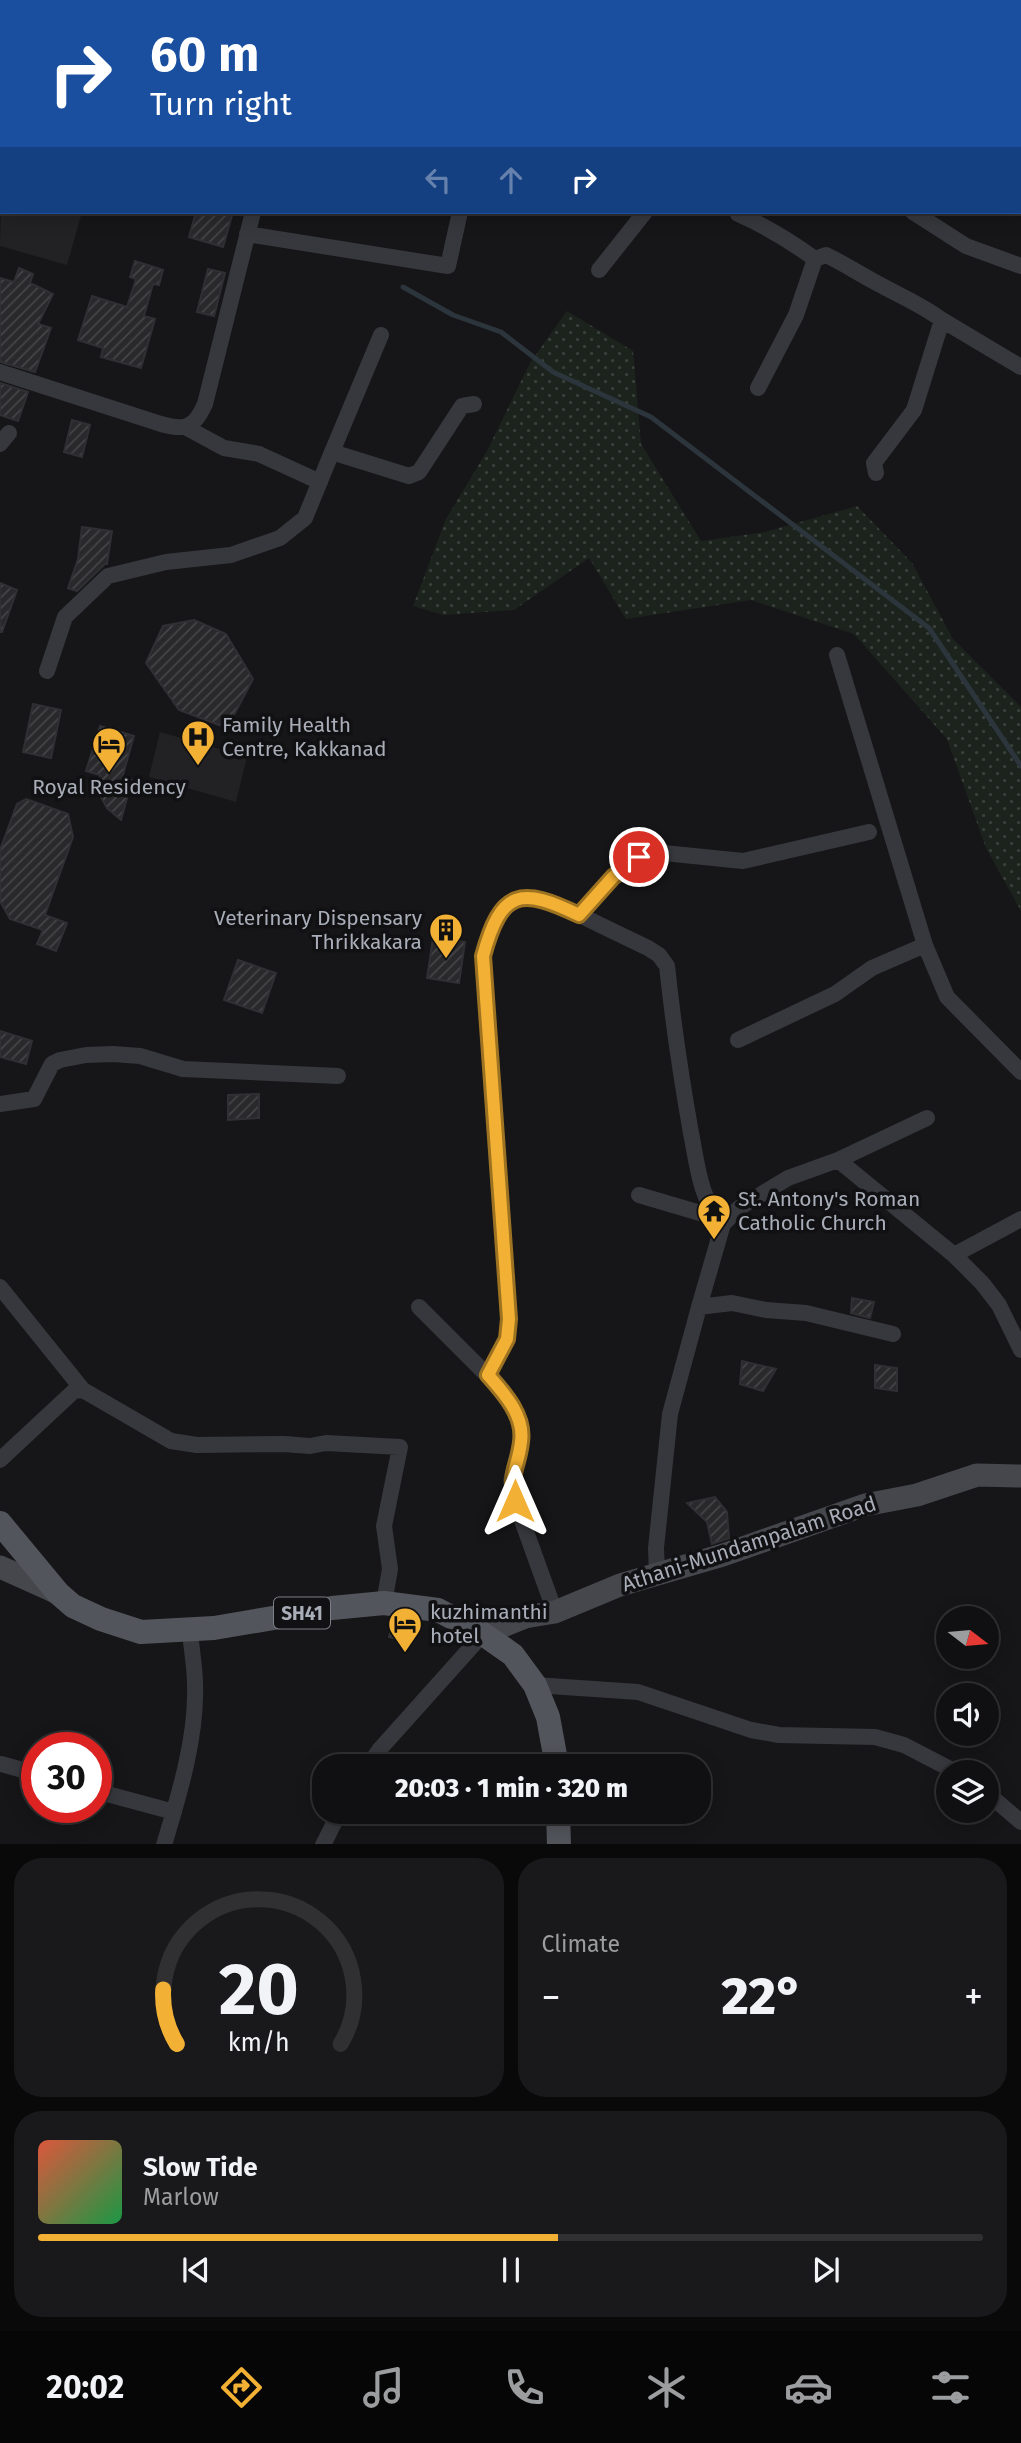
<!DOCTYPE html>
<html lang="en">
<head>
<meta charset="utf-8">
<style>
	:root { --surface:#101012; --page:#19191b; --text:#f1f3f6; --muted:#9c9d9f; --line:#303032; --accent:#f2b134 }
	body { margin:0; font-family:"Fira Sans",sans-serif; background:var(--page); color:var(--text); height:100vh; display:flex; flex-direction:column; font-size:26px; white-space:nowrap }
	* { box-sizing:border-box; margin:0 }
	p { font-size:23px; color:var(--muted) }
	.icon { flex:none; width:38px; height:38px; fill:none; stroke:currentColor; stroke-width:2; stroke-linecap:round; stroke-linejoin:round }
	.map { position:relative; height:1844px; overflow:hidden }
	.sheet { display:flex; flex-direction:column; gap:14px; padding:14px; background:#09090a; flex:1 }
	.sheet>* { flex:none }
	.banner { position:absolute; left:0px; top:0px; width:1022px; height:214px; box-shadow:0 4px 18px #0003,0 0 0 2px var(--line); background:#1a4fa0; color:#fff; overflow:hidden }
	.needle { width:46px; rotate:106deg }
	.fabs { position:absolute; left:936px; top:1606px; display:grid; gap:14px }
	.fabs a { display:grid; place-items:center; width:63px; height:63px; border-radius:50%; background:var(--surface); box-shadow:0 4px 18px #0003,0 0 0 2px var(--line); font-size:35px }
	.speed { position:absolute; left:21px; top:1732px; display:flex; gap:14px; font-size:35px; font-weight:700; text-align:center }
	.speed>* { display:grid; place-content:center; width:91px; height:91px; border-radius:50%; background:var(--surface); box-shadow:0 4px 18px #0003,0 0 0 2px var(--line); line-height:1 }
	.speed .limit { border:10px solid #d22; background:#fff; color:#111 }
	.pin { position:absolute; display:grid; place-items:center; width:60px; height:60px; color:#fff; margin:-30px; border:4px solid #fff; border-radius:50%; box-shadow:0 2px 7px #0007 }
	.me { position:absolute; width:77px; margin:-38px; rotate:0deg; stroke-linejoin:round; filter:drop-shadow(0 0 5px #0008) }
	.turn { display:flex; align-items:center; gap:24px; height:147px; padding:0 35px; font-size:32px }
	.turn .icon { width:91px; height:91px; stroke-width:2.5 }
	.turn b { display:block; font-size:49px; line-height:60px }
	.lanes { display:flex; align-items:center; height:66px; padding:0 35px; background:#0003; justify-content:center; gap:35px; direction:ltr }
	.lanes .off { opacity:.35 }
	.big { font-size:52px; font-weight:800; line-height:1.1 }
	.sheet .tile { flex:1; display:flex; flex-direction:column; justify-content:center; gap:10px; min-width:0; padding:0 24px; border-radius:28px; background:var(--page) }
	.sheet .dial { align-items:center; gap:0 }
	.dial svg { height:182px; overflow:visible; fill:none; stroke:var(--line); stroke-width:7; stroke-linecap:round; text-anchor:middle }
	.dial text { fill:var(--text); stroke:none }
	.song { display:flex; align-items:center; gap:21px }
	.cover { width:84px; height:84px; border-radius:10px; background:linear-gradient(135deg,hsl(10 70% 55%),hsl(140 70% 35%)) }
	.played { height:7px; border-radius:4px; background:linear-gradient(90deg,var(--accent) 55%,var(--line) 55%) }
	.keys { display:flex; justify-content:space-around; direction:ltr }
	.heat { display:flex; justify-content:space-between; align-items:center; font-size:38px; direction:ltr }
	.sheet .tiles { flex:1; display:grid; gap:14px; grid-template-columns:1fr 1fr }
	.tile:last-child { grid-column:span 2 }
	.trip { position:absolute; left:312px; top:1754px; width:399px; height:70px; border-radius:28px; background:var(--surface); box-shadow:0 4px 18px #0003,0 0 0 2px var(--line); font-weight:800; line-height:70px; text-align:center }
	.menu { display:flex; height:112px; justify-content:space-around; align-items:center; background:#060607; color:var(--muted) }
	.menu .icon { width:49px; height:49px }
	.menu .on { color:var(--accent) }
	.menu b { font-size:32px; color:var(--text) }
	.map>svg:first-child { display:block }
	.built { fill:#222225 }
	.grass { fill:url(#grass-dots) }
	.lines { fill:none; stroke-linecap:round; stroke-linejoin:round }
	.stream { stroke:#2c353c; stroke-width:5 }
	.building { fill:url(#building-hatch); stroke:#303034; stroke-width:2 }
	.street { stroke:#37383d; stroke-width:16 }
	.secondary { stroke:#45474d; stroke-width:23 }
	.primary { stroke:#53555c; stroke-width:24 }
	.route-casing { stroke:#9d7322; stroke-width:18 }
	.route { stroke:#f2b134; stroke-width:12 }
	.labels { text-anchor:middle; stroke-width:7; stroke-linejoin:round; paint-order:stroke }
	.shield { fill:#111113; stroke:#7b7e86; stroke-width:2 }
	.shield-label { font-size:19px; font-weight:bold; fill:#a8adb8 }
	.poi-label { font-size:21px; fill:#a8adb8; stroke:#111113; text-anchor:start }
	.street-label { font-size:21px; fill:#a8adb8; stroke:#111113 }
</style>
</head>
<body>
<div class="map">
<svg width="1021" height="1845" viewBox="0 0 1021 1845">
	<defs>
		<pattern id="grass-dots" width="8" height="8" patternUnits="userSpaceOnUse" patternTransform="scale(1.75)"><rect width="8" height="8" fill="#1c231d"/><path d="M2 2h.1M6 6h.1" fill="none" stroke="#3a403c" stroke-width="1.8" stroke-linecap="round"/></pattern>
		<pattern id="building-hatch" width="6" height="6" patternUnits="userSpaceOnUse" patternTransform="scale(1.75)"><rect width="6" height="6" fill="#29292c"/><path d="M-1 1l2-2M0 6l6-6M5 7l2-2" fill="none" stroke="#454548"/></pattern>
	</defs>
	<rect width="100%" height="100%" fill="#161618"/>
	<path class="built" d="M2,164V212H82L67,265L0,246Z
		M160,732L247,757L236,802L149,777Z"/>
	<path class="grass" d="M567,311L633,351L641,444L701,541L765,532L857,506L912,563L953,639L1021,707V911L986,848L947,739L854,634L751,600L626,619L589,558L514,610L444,615L413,606L446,519L487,451L530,363Z"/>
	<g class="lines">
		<path class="stream" d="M403,287L453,315L501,332L553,372L651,417L929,628L1021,766"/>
	</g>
	<path class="building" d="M196,212H233L223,247L189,237Z
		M135,261L163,270L159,285L153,284L144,316L155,319L141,368L101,357L103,348L78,340L92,296L127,307L136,279L130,277Z
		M19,268L33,274L30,283L53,294L38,324L51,328L35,372L0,362V278L14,282Z
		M208,269L225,273L214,316L197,312Z
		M0,383L28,392L18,421L0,415Z
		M72,420L90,425L82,457L64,452Z
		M82,527L112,531L107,564H105L77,591L68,588L78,559Z
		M0,583L17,590L2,632H0Z
		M194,620L226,634L253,679L227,728L179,710L146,663L163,626Z
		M33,704L61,710L51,758L23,752Z
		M100,726L134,736L122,778L132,780L121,820L107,808L96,788L100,775L86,771Z
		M26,799L68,814L73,837L45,915L67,923L56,951L37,944L43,930L10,919L0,901V850L17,804Z
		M433,938L465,942L459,983L427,978Z
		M238,960L276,973L262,1013L224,1000Z
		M0,1031L32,1041L26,1064L0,1057Z
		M259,1094V1118L228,1120V1095Z
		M852,1298L874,1302L870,1318L851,1313Z
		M742,1361L776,1369L763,1391L740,1384Z
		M875,1365L897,1368V1391L875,1388Z
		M715,1497L727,1512L729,1538L712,1544L707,1522L687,1503Z
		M392,1625L411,1630L408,1642L389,1637Z"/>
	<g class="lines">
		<path class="street" d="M927,0L928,2
			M309,2V0
			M513,2L515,0
			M545,2L546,0
			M1020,75H1021
			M1020,161L1021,162
			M738,212V214C766,226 790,241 815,259L826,255C843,263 858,273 875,282C898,295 921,304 942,320L914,410L874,463L876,473
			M913,212L966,246L1021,266
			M247,234L448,266L460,212
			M599,270L645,212
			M942,320L1021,367
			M381,335L332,452L409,476L419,472L462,406L474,404
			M0,372L161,424C186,431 194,428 205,404L253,212
			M758,388L796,315L815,259
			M187,428L224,448L259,454L320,482
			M0,444L9,433
			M837,655L925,945L947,997L1021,1072
			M47,671L65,617L108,576L166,562L231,555L280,538L305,518L332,452
			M579,915L613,877L639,857L654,852L743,861L869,832
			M738,1040L835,994L872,968L925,945
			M0,1104L34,1099L52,1064L60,1060L86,1055L113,1054L140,1056L183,1069L338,1076
			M838,1160L954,1255L982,1283L999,1305L1021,1350
			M639,1195L717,1218
			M954,1255L1021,1219
			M0,1287L83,1390
			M419,1307L504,1392L520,1422L521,1441L511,1481L515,1501L555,1612
			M699,1307L723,1224L739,1208L788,1178L838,1160L927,1118
			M487,1375L507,1339L509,1319L483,956C501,888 521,887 580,915C602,926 625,937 648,948L659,955L667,966C673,1022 681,1077 691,1133C697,1163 700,1201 723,1224
			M0,1460L74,1391L83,1390L171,1441L197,1445L284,1444L310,1446L326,1443L400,1447L384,1526L390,1569L384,1603
			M657,1574L656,1548L670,1414L699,1307L732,1303L766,1310L806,1313L893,1334
			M535,1685L638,1692L751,1730L779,1735L875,1737L904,1745L958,1773
			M1,1764L37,1774
			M368,1766L380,1749L483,1634
			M96,1791L174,1812
			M987,1793L1021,1822
			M164,1845C179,1795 197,1737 195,1684C195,1666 191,1648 190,1630
			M323,1845L340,1811"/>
		<path class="secondary" d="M0,1567L58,1593
			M483,1634L525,1617L555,1612L620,1585L723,1555L865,1505L917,1495L977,1475L1021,1476"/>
		<path class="primary" d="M37,2V0
			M0,116L2,110
			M0,1523L58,1593L73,1606L101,1619L141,1632L214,1628L332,1608L384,1603L438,1610L483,1634L513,1655L535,1685L548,1717L557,1766
			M558,1811L559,1845"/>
	</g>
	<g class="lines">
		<g class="route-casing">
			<path id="route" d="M515,1501C509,1472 518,1468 521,1442C525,1416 504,1393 488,1375L507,1339L509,1319L483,956C501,889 521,887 579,915L613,877L639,857"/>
		</g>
		<use href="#route" class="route"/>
	</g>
	<defs>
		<g id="hospital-pin" transform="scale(1.75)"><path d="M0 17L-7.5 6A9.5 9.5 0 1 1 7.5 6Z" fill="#f2b134" stroke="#111113"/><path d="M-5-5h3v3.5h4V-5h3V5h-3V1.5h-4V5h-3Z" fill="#111"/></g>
		<g id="hotel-pin" transform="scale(1.75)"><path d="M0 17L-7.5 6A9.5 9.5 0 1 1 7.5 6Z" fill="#f2b134" stroke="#111113"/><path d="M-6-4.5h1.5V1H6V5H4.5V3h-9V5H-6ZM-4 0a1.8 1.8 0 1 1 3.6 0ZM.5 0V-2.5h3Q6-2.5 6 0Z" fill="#111"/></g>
		<g id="building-pin" transform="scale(1.75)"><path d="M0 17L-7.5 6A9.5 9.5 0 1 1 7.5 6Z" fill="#f2b134" stroke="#111113"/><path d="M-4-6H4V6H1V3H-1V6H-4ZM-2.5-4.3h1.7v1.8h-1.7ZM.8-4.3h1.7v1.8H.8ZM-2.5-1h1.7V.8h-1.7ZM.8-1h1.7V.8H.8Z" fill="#111"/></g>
		<g id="temple-pin" transform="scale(1.75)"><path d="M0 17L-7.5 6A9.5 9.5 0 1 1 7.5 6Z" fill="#f2b134" stroke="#111113"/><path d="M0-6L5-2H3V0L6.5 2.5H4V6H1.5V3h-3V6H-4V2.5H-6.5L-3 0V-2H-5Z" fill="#111"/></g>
	</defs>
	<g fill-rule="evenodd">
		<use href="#hospital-pin" x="198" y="737"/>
		<use href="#hotel-pin" x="109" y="744"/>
		<use href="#building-pin" x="446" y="930"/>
		<use href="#temple-pin" x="714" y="1211"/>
		<use href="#hotel-pin" x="405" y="1624"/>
	</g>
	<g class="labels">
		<rect class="shield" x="274" y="1597.5" width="56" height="31" rx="5"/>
		<g class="shield-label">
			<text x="302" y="1620">SH41</text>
		</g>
		<g class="poi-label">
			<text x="222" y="732">Family Health<tspan x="222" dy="24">Centre, Kakkanad</tspan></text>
			<text x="109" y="794" text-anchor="middle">Royal Residency</text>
			<text x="422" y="925" text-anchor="end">Veterinary Dispensary<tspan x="422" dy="24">Thrikkakara</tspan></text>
			<text x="738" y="1206">St. Antony's Roman<tspan x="738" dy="24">Catholic Church</tspan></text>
			<text x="430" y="1619">kuzhimanthi<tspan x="430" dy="24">hotel</tspan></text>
		</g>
		<g class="street-label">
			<text transform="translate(749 1544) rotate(-18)" y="7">Athani-Mundampalam Road</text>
		</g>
	</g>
</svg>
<div class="fabs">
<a><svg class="needle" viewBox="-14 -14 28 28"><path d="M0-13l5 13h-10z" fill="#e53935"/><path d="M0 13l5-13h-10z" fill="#9c9d9f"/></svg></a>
<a><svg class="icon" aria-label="sound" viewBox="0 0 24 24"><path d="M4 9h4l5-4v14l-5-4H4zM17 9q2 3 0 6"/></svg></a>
<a><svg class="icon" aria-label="layers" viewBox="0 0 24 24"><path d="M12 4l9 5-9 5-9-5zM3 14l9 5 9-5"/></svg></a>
</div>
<div class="speed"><div class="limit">30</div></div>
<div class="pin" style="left:639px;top:857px;background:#d93025"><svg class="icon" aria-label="arrive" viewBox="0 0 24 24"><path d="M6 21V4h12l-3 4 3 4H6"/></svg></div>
<svg class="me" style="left:515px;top:1501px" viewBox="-20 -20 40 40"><path d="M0-17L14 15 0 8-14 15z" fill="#f2b134" stroke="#fff" stroke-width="4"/></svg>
<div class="trip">20:03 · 1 min · 320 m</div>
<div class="banner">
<div class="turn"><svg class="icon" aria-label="right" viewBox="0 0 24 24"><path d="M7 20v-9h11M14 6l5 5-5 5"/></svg><div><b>60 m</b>Turn right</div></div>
<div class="lanes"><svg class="icon off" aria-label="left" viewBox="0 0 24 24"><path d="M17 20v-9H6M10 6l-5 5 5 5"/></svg><svg class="icon off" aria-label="ahead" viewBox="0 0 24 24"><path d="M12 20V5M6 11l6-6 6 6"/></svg><svg class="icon" aria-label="right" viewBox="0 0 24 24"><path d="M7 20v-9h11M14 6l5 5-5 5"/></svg></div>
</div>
</div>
<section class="sheet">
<div class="tiles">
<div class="tile dial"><svg viewBox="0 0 100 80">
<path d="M14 69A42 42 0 1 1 86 69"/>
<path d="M14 69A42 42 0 0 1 8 45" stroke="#f2b134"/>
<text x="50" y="56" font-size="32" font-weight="700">20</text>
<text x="50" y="72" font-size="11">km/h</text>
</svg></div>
<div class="tile"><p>Climate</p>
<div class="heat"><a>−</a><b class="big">22°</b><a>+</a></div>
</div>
<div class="tile">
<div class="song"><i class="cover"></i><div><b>Slow Tide</b><p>Marlow</p></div></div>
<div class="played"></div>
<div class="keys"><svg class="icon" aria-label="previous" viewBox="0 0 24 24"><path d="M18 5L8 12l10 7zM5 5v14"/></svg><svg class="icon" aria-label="pause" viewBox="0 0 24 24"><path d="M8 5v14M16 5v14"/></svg><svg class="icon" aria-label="next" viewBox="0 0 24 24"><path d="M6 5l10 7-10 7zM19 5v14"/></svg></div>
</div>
</div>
</section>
<nav class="menu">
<b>20:02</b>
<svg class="icon on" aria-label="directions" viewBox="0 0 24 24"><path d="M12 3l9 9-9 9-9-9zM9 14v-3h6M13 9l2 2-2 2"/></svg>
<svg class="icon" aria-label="music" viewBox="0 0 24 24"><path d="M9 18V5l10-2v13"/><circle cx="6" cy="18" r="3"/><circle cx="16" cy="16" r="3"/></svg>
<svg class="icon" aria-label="phone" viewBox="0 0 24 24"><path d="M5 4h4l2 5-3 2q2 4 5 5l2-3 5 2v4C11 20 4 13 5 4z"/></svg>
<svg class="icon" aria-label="climate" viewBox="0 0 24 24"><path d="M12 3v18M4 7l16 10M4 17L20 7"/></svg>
<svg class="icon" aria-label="car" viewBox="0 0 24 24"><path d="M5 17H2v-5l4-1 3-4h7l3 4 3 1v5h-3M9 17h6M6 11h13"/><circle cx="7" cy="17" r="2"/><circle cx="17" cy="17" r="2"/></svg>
<svg class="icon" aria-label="filters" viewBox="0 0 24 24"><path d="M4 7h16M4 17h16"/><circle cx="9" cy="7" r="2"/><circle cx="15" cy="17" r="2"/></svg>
</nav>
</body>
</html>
